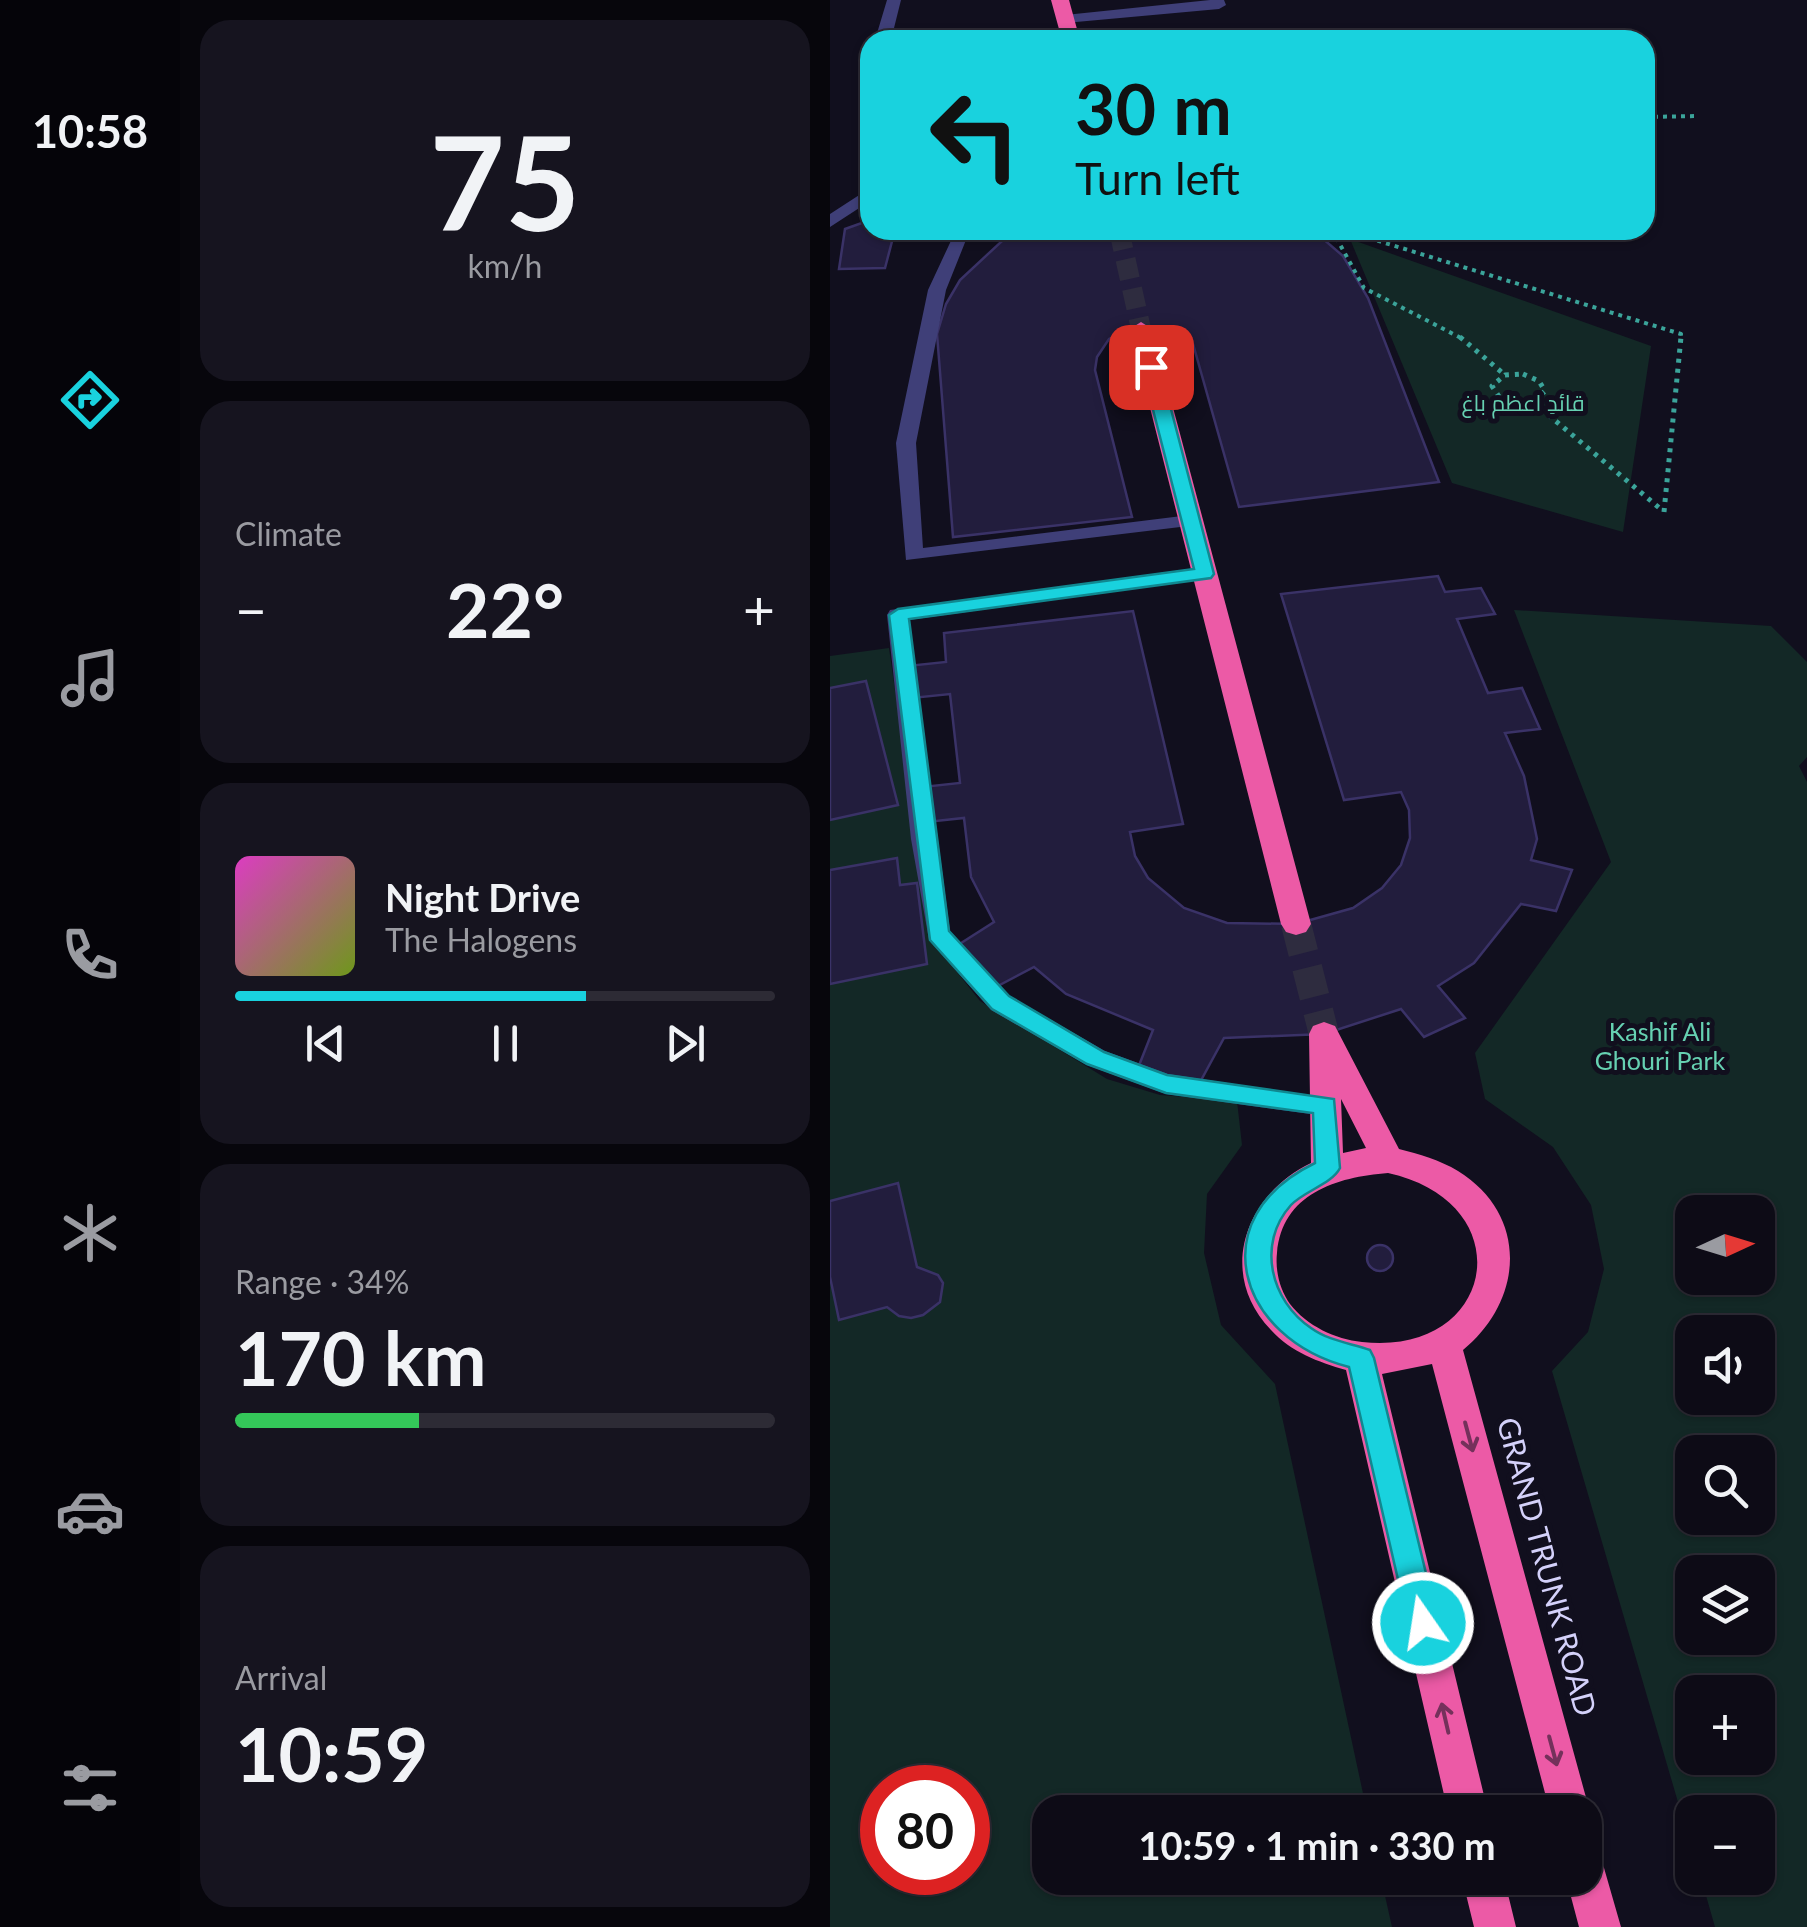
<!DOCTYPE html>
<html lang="en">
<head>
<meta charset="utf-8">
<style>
	:root { --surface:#0d0b16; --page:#16141f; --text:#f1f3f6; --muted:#9a9ba1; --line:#2d2b35; --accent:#19d2de }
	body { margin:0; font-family:Lato,Cairo,sans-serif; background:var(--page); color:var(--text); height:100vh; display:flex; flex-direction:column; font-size:38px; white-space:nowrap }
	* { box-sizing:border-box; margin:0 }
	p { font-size:32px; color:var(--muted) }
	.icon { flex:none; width:55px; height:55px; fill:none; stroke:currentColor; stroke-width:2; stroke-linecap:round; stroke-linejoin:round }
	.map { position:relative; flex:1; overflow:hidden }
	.panel { display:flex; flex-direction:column; gap:20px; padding:20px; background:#07060c; width:650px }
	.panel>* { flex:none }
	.guide { position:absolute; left:30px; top:30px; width:795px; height:210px; border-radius:30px; box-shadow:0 2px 8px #0004,0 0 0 2px var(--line); background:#19d2de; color:#111; overflow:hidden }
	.needle { width:65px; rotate:86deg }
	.controls { position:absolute; left:845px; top:1195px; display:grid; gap:20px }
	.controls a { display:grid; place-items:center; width:100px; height:100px; border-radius:20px; background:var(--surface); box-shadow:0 2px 8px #0004,0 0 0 2px var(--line); font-size:50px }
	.speed { position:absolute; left:30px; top:1765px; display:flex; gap:20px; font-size:50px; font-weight:700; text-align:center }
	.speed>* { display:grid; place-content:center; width:130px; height:130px; border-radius:50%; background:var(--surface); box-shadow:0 2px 8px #0004,0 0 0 2px var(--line); line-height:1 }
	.speed .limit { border:15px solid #d22; background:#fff; color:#111 }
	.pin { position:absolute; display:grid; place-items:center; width:85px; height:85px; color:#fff; margin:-42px; border-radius:20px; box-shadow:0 5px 15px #0006 }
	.me { position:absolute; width:110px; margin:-55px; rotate:347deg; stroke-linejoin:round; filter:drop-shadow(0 0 8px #0008) }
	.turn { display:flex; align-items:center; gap:35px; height:210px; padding:0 50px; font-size:45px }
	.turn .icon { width:130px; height:130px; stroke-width:2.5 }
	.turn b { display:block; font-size:70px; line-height:85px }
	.big { font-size:75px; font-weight:700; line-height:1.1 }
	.panel .card { flex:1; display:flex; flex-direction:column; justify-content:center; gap:15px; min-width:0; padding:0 35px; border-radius:30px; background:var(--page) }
	.panel .dial { align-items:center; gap:0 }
	.dial b { font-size:130px; line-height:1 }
	.song { display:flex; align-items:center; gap:30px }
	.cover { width:120px; height:120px; border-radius:15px; background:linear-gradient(135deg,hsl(310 70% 55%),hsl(80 70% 35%)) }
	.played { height:10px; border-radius:5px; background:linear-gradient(90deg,var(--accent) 65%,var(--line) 65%) }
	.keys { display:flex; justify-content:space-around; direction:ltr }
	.heat { display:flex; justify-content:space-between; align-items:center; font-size:55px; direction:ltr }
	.charge { height:15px; border-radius:8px; background:linear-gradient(90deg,#34c759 34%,var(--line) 0) }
	.trip { position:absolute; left:202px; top:1795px; width:570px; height:100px; border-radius:30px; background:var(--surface); box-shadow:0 2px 8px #0004,0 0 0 2px var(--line); font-weight:700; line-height:100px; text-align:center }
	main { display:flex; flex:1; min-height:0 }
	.menu { display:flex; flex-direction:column; width:180px; justify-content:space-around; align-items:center; background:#050409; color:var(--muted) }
	.menu .icon { width:70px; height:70px }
	.menu .on { color:var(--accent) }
	.menu b { font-size:45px; color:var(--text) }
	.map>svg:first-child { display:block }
	.green { fill:#132826; fill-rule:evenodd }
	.building { fill:#221d3d; stroke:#3a3267; stroke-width:2.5 }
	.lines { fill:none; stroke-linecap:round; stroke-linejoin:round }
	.highway-tunnel-far1 { stroke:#2e2c3f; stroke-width:20; stroke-dasharray:20 10; stroke-linecap:butt }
	.highway-tunnel { stroke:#2e2c3f; stroke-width:30; stroke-dasharray:30 15; stroke-linecap:butt }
	.path-far1 { stroke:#3ba49a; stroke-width:4; stroke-dasharray:4 5; stroke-linecap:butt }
	.path { stroke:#3ba49a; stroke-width:5; stroke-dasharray:4 6; stroke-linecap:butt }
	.minor { fill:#3f3f78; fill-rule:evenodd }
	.highway { fill:#ec5aa6; fill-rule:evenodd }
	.oneway { stroke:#74315b }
	.route { fill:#19d2de; stroke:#108890; stroke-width:2.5 }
	.labels { text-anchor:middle; stroke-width:10; stroke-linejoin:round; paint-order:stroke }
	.far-park-label { font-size:22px; fill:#66d1b2; stroke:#110f1e }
	.park-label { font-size:25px; fill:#66d1b2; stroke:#110f1e }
	.near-street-label { font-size:30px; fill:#d4d1fa; stroke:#110f1e }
</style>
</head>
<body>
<main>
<nav class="menu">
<b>10:58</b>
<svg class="icon on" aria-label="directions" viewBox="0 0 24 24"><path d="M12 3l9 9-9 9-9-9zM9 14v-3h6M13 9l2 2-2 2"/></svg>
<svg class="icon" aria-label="music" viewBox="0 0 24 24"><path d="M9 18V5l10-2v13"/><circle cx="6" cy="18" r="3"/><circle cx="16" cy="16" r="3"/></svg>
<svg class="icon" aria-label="phone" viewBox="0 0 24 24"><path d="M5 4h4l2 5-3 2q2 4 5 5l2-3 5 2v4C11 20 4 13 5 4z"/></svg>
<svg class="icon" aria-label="climate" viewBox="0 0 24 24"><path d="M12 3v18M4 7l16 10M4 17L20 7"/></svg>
<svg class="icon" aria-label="car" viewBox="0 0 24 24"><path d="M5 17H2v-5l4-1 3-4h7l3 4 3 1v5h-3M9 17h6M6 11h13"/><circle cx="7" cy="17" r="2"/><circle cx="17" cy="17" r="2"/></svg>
<svg class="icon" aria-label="filters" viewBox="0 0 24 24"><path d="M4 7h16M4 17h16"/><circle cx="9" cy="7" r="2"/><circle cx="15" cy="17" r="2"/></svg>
</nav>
<section class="panel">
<div class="card dial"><b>75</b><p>km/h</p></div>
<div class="card"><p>Climate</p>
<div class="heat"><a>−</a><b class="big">22°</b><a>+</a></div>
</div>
<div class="card">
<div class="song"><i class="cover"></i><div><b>Night Drive</b><p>The Halogens</p></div></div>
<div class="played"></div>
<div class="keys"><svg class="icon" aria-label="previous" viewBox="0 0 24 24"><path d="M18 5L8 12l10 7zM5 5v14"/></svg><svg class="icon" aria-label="pause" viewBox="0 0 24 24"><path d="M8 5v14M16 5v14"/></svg><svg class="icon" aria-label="next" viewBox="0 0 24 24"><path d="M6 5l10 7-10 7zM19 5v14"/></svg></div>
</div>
<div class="card"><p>Range · 34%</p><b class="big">170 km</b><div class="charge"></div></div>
<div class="card"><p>Arrival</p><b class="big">10:59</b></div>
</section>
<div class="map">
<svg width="977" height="1927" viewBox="0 0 977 1927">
	<rect width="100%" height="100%" fill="#110f1e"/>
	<path class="green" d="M520,239L821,346L793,532L622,483Z
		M684,610L941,626L977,662V757L969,766L977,782V1927H885L871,1878H928V1812H862V1850L722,1371L758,1332L774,1269L761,1205L723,1147L655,1099L645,1053L781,862ZM862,1212H928V1278H862ZM862,1332H928V1398H862ZM862,1452H928V1518H862ZM862,1572H928V1638H862ZM862,1692H928V1758H862Z
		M59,648L100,938L150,1001L277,1079L330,1095L407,1101L412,1145L377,1194L374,1253L391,1325L445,1384L537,1812H220V1878H551L562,1927H0V656ZM52,1788H138V1872H52Z"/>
	<path class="building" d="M40,220V230H65L55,268L9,269L15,229Z
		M194,230L484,231L513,256L538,298L609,482L409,507L363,344L350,333L335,329L299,330L279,339L267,357L265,370L302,517L123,537L107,334L116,304L130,280L172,241Z
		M608,576L615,592L651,588L665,614L627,619L658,693L692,688L710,729L675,733L694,776L707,839L701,860L742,870L726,911L691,904L644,963L608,986L635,1018L594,1037L571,1009L494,1034L394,1038L369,1084L308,1068L323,1030L236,994L204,967L164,988L128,945L164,922L141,877L134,818L97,822L92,787L130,783L120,694L82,698L77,666L116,662L114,633L303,611L353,824L300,832L305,856L318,878L354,908L397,923L466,924L523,908L552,888L571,865L580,838L579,810L571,792L514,800L451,594Z
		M36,681L68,805L0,820V688Z
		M67,858L70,885L87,883L97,964L0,984V870Z
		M68,1183L87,1267L108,1275L113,1283L110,1302L93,1315L81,1318L69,1316L57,1307L9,1320L0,1277V1201Z
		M537 1258a13 13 0 1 1 26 0a13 13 0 1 1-26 0Z"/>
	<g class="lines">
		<path class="highway-tunnel-far1" d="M289,230L311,329"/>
		<path class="highway-tunnel" d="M466,924L494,1034"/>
		<path class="path-far1" d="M815,117L869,116
			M502,230L534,288L633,339
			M513,230L851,334L850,339"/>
		<path class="path" d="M630,337L675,375
			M693,374L709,381L715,391L703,402L670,398L662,386L675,375Z
			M703,402L833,511
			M834,512L851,337"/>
		<path class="minor" d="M57,0H71L61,40H45Z
			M380,0H394L396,5L389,9L235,23L228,19L235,15Z
			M40,188V201L0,227V214Z
			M126,230H145L136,240L116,290L86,443L93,548L360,515L370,521L367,525L76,560L66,443L98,290Z
			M374,567L381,568L384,573L381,578L79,620L120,931L179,996L275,1051L338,1074L504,1099L508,1106L504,1113L495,1116L336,1094L257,1065L161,1010L99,940L81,839L57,615L60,610Z"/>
		<path class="highway" d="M221,0H239L250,40H232Z
			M311,322L322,329L481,924L476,932L466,935L456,932L451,924L300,329Z
			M494,1022L505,1026L569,1149C589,1154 610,1160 628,1171C699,1215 694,1300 633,1350L760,1812L755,1825V1812H720L602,1364L552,1374L658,1812H618L516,1370C488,1362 461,1352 441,1330C386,1273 416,1194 481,1163L479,1034L483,1026ZM511,1099L536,1148L513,1153ZM558,1173C694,1203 666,1357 532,1342C505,1339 477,1326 460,1304C450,1290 445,1271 447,1253C452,1194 506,1177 558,1173Z
			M755,1848L770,1854L791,1927H749L736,1878H755Z
			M632,1878H674L686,1927H644Z"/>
	</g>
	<defs><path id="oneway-shaft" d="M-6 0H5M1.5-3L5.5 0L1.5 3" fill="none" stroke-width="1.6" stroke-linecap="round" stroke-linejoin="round" transform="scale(2.5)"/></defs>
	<g class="oneway">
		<use href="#oneway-shaft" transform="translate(639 1437) rotate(75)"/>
		<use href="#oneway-shaft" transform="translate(615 1718) rotate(-103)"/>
		<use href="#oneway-shaft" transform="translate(723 1751) rotate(75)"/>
	</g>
	<path class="route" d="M321,362L330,367L384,574L381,578L79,619L119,931L179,996L274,1052L337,1075L504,1099L510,1168C502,1184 474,1191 461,1205C426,1244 441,1301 481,1328C499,1341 520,1343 540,1350L544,1358L608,1623L603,1633L593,1637L583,1633L578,1623L519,1367C407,1338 371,1218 485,1163L483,1113L336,1093L257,1064L162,1009L100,940L59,615L68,609L364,569L312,367Z"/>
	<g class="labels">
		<g class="far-park-label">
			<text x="693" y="411">قائدِ اعظم باغ</text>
		</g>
		<g class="park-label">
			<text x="830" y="1041">Kashif Ali<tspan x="830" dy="29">Ghouri Park</tspan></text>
		</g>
		<g class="near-street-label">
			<text transform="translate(716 1567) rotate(75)" y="10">GRAND TRUNK ROAD</text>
		</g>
	</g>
</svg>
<div class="controls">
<a><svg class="needle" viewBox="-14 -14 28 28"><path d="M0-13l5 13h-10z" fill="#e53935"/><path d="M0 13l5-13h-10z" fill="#9a9ba1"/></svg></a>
<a><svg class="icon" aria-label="sound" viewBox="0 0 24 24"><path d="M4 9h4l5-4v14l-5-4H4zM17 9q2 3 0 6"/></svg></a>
<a><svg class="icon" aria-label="search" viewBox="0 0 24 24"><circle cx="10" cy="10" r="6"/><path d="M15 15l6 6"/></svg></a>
<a><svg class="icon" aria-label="layers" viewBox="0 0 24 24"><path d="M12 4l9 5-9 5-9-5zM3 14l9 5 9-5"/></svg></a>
<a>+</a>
<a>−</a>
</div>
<div class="speed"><div class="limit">80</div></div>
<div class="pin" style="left:321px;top:367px;background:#d93025"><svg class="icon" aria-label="arrive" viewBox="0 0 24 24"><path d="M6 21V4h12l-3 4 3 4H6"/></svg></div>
<svg class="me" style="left:593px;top:1623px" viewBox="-20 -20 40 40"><circle r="17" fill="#19d2de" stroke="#fff" stroke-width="3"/><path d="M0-11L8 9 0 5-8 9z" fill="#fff"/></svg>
<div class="trip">10:59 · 1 min · 330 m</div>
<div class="guide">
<div class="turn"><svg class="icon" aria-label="left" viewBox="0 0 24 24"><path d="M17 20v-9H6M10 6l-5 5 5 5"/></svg><div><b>30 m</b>Turn left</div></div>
</div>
</div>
</main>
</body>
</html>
